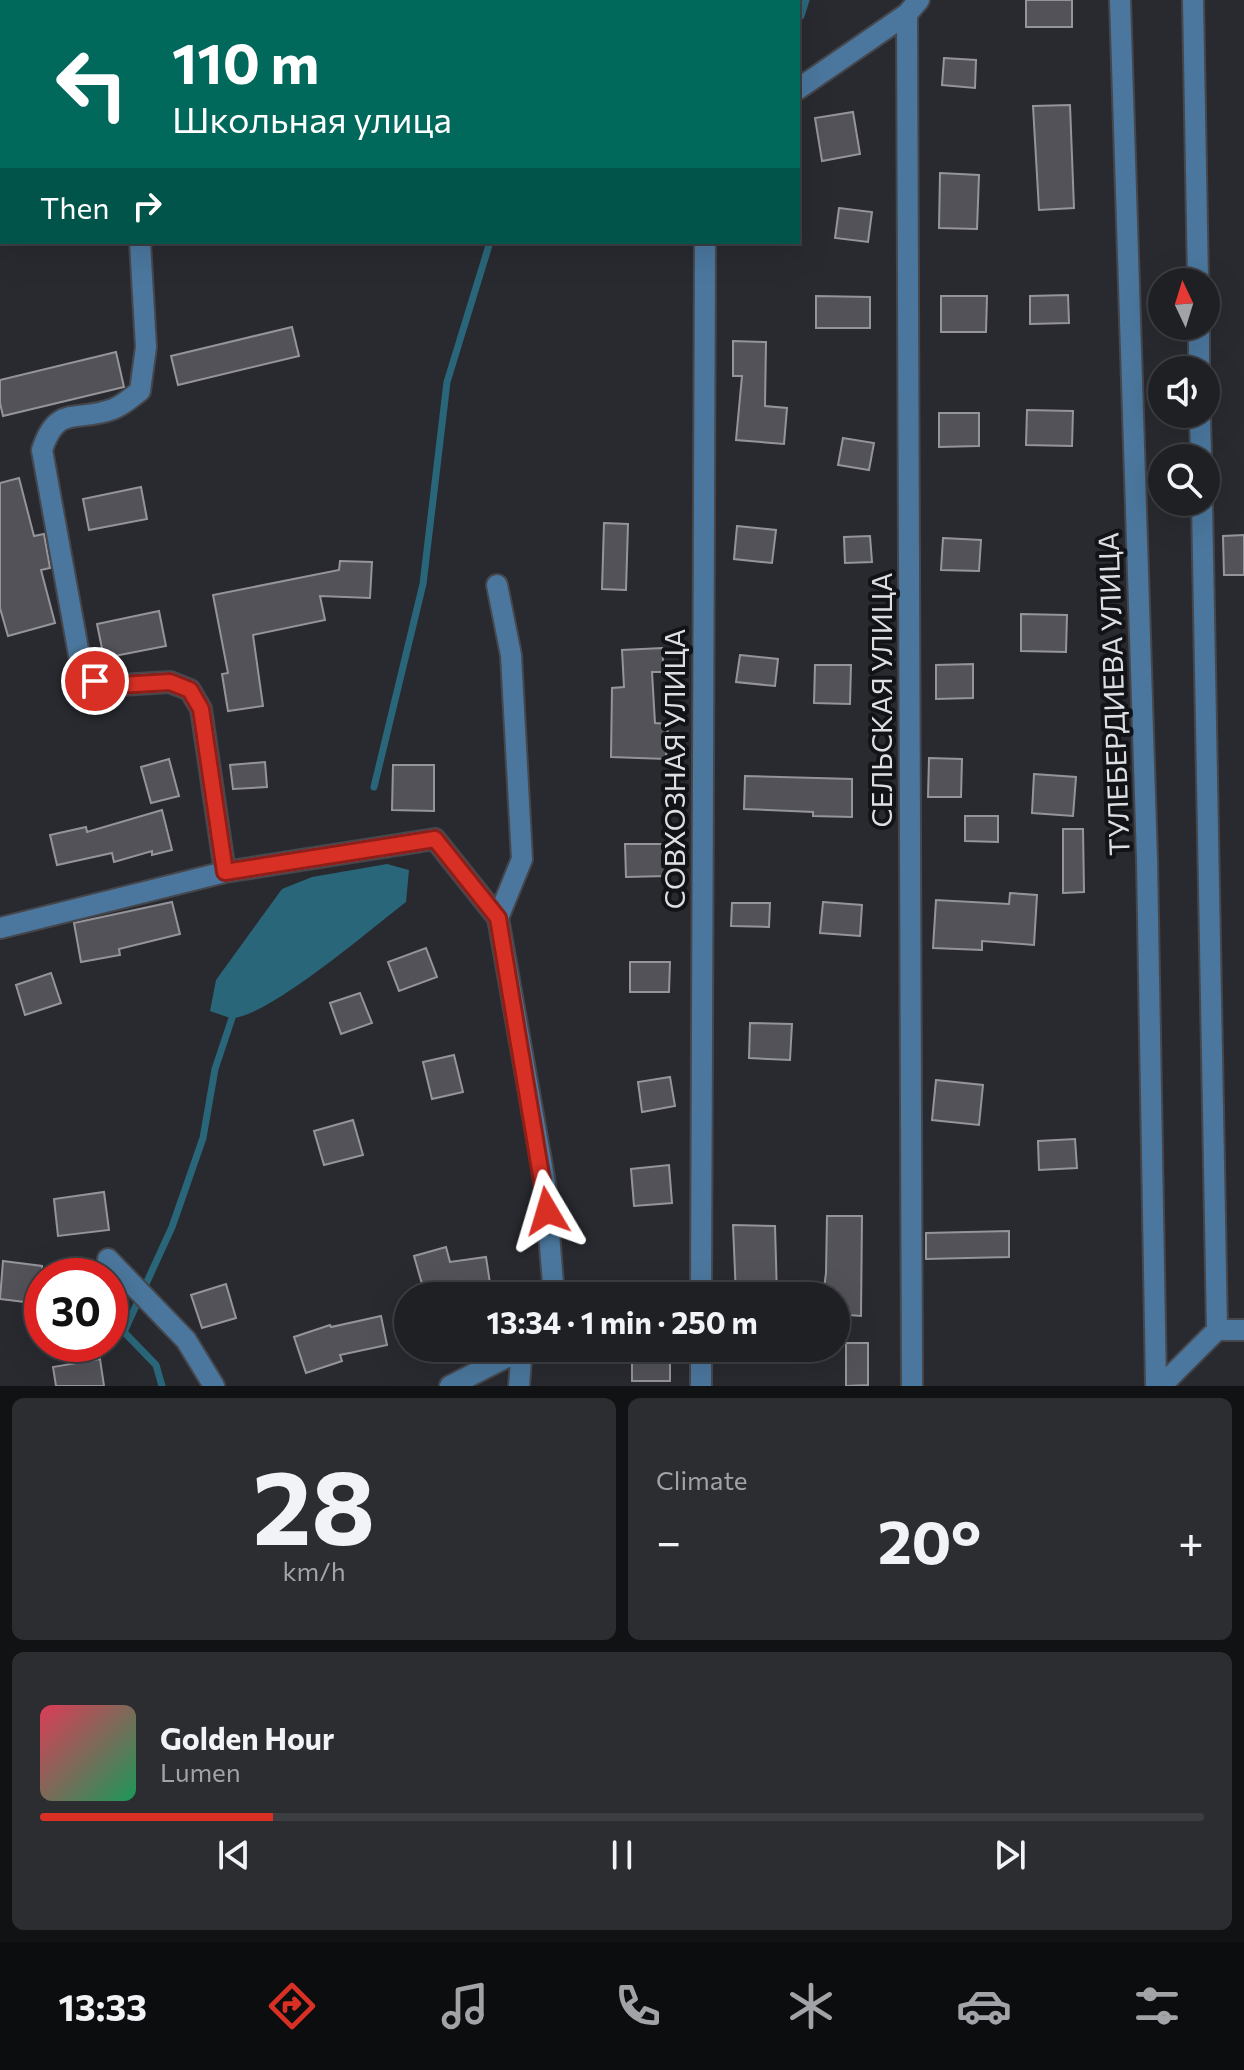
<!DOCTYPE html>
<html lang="en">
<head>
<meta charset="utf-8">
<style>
	:root { --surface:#1e2024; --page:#2b2d31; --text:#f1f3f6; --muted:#a1a3a6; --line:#3c3e41; --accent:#d93025 }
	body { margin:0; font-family:Commissioner,sans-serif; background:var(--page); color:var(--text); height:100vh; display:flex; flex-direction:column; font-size:30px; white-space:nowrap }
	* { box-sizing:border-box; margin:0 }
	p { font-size:26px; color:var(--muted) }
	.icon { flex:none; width:44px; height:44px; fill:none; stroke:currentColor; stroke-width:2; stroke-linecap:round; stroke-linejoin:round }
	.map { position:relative; height:1386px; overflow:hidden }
	.side { display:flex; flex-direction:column; gap:12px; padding:12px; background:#101214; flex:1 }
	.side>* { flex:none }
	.guide { position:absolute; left:0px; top:0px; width:800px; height:244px; box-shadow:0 8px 32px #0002,0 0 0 2px var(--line); background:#00695c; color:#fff; overflow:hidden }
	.needle { width:52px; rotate:356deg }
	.fabs { position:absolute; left:1148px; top:268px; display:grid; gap:16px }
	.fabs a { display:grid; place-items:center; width:72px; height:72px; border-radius:50%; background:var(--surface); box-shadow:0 8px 32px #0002,0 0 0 2px var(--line); font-size:40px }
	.speed { position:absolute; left:24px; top:1258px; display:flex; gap:16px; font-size:40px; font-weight:700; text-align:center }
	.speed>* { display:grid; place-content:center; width:104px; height:104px; border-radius:50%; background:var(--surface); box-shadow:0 8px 32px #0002,0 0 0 2px var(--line); line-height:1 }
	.speed .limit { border:12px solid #d22; background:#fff; color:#111 }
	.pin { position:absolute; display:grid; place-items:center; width:68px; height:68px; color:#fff; margin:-34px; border:4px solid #fff; border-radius:50%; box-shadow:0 2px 8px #0007 }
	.me { position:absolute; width:88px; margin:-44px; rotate:353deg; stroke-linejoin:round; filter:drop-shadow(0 0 6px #0008) }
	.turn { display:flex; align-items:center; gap:28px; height:168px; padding:0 40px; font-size:36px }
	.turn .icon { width:104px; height:104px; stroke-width:2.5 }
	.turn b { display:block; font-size:56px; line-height:68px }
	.then { display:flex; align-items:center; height:76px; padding:0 40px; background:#0003; gap:16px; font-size:30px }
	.big { font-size:60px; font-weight:700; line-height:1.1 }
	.side .card { flex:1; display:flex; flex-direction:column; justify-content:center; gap:12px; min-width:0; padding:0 28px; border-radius:12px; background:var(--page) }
	.side .dial { align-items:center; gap:0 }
	.dial b { font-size:104px; line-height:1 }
	.song { display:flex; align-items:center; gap:24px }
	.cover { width:96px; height:96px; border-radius:12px; background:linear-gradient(135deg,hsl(350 70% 55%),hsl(150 70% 35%)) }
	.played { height:8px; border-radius:4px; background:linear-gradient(90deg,var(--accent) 20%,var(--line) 20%) }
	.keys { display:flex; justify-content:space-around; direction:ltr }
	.heat { display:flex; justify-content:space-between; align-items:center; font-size:44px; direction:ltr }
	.side .tiles { flex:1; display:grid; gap:12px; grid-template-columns:1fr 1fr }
	.card:last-child { grid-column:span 2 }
	.trip { position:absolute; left:394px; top:1282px; width:456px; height:80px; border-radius:40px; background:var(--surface); box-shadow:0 8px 32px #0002,0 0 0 2px var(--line); font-weight:700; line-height:80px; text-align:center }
	.dock { display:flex; height:128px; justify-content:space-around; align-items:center; background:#0c0d0e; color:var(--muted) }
	.dock .icon { width:56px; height:56px }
	.dock .active { color:var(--accent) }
	.dock b { font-size:36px; color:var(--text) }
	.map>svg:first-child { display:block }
	.water { fill:#2a6679 }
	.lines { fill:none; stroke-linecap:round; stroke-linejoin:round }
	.stream { stroke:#2a6679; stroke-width:7 }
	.building { fill:#535259; stroke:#95949b; stroke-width:2 }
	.minor-casing { stroke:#45474c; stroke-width:24 }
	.minor { stroke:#4b779e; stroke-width:20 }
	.route-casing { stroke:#8d1f18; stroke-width:20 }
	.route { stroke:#d93025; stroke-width:14 }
	.labels { text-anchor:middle; stroke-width:8; stroke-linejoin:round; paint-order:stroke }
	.street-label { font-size:28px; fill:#dddee2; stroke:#121316 }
</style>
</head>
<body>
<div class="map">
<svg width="1244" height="1386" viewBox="0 0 1244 1386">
	<rect width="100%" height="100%" fill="#282a30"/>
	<path class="water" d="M387,864L409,870L406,902C371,929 273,1013 234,1018C227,1018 217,1013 210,1011L216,980L282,889L312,877Z"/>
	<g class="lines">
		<path class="stream" d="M798,17L801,16L806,0
			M374,787L423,584L447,382L490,242
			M162,1386L156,1365L124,1332L172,1227L203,1138L215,1069L232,1018"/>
	</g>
	<path class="building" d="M1026,0H1072V27H1026Z
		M944,58L976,60L975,88L942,85Z
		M1070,105L1074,208L1039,210L1033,106Z
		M853,112L860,154L822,161L815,118Z
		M940,173L979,175L977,229L939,228Z
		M839,208L872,212L868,242L835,238Z
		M1068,295L1069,323L1030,324V296Z
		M816,296L870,297V328H816Z
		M941,296H987L986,332H941Z
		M292,327L299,356L178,385L171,356Z
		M733,341L766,342L765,406L787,408L784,444L736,440L742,376H733Z
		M116,352L124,387L3,416L0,403V380Z
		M1027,410L1073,411L1072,446L1026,445Z
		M939,413H979V446L939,447Z
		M843,438L874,443L869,470L838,465Z
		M19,478L34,536L44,534L50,568L41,570L55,623L8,636L0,608V483Z
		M141,487L147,519L89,530L83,499Z
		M604,523L628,524L626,590L602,589Z
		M737,526L776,530L772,563L734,559Z
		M1244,535V575H1224L1223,536Z
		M870,536L872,562L845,563L844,537Z
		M943,538L981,540L979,571L941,570Z
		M340,561L372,562L370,598L320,596L325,620L253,635L263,706L228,711L222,674L228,673L213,595L339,570Z
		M159,611L166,646L104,658L97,624Z
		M1021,614L1067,615L1066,652L1021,651Z
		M662,648L664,672H652L655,723L668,724L666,759L611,757L612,688L624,687L622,650Z
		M740,655L778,659L775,686L736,682Z
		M973,664V698L936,699V665Z
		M815,665H851L850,704L814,703Z
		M929,758L962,759L961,797H928Z
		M169,759L179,796L151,803L141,767Z
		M265,762L267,787L233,789L230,765Z
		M393,765H434V811L392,810Z
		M1034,774L1076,777L1073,816L1032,813Z
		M745,776L852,779V817L813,816V812L744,809Z
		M162,810L172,850L152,855V851L114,862L112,853L57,865L50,835L86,827L87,832Z
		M965,816H998V842L965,841Z
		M1063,829H1083L1084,892L1063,893Z
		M625,844H667V876L626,877Z
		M1010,893L1037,895L1034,945L982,941V950L933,948L936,900L1009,904Z
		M172,902L180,934L119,949L120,955L81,962L74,923Z
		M823,902L862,905L860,936L820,933Z
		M732,903H770L769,927L731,926Z
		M426,948L437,977L399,991L388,962Z
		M630,962H670L669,992H630Z
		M51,973L61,1003L25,1015L16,985Z
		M360,993L372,1023L341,1034L330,1003Z
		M750,1023L792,1024L790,1060L749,1058Z
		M454,1055L463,1092L432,1099L423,1062Z
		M670,1077L675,1106L642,1112L638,1082Z
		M936,1080L983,1085L979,1125L932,1120Z
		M353,1120L363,1155L324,1165L314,1131Z
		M1075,1139L1077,1168L1039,1170L1038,1141Z
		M669,1165L672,1203L634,1206L631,1169Z
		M104,1192L109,1230L58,1236L54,1199Z
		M827,1216H862L861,1316L836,1314V1296H823L826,1273Z
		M733,1225L775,1226L777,1296H736Z
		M1009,1231V1257L926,1259V1233Z
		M446,1247L450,1262L486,1257L491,1290L464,1294L462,1281L424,1291L414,1256Z
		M3,1261L42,1266V1304L0,1299Z
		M226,1284L236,1318L202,1328L191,1295Z
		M381,1316L387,1345L340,1355L342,1361L306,1373L294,1337L330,1325L331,1327Z
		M846,1343H868V1385L846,1386Z
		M632,1350H670V1381H632Z
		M100,1359L104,1386H56L53,1367Z"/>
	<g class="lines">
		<g class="minor-casing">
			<path id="minor" d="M107,0V2
				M1120,0L1147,860L1156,1386
				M1193,0L1198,282
				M907,14L912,1386
				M798,89L907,14L919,0
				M140,242L146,347L140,391C132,397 122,406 113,409C77,423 57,403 42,450L81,666L95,681L120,685L170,682L190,690L201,709L225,872
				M1199,326V370
				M1200,414L1201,458
				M1202,502L1217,1330
				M497,585L511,655L522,859L498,918
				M0,928L225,872L435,839L498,918L545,1183L554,1296
				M108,1259L186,1340L214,1386
				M701,1296L705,242
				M450,1386L521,1350
				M519,1386L522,1348
				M701,1386V1348
				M1161,1386L1217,1330H1244"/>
		</g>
		<use href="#minor" class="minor"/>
	</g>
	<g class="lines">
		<g class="route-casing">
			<path id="route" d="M95,681L120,685L170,682L190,690L201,709L225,872L435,839L498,918L547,1211"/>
		</g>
		<use href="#route" class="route"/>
	</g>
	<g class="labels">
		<g class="street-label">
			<text transform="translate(1114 694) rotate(-92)" y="10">ТУЛЕБЕРДИЕВА УЛИЦА</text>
			<text transform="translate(882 700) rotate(-90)" y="10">СЕЛЬСКАЯ УЛИЦА</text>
			<text transform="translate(675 769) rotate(-90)" y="10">СОВХОЗНАЯ УЛИЦА</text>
		</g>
	</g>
</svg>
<div class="fabs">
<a><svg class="needle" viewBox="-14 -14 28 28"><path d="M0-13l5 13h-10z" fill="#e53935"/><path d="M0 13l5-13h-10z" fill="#a1a3a6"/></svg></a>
<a><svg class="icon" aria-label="sound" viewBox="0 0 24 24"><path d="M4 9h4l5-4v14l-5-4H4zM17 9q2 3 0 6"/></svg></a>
<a><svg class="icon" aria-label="search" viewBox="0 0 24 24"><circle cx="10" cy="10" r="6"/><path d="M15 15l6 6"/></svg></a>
</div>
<div class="speed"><div class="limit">30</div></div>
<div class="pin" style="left:95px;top:681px;background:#d93025"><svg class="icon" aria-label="arrive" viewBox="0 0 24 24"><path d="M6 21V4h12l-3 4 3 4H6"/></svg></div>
<svg class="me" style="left:547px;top:1211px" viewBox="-20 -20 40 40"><path d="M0-17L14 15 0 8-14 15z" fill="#d93025" stroke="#fff" stroke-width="4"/></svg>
<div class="trip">13:34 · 1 min · 250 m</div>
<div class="guide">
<div class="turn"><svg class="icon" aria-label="left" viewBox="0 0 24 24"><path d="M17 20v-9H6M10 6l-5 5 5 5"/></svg><div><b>110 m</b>Школьная улица</div></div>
<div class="then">Then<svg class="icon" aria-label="right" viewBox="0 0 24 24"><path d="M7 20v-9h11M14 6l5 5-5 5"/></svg></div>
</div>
</div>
<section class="side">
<div class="tiles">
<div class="card dial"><b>28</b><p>km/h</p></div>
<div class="card"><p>Climate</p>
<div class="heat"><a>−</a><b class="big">20°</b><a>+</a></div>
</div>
<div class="card">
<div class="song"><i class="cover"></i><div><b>Golden Hour</b><p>Lumen</p></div></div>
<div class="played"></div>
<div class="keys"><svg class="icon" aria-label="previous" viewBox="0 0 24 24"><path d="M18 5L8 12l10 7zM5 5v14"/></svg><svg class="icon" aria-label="pause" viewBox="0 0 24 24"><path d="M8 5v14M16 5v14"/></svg><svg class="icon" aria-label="next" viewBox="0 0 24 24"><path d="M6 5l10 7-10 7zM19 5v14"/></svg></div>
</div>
</div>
</section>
<nav class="dock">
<b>13:33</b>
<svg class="icon active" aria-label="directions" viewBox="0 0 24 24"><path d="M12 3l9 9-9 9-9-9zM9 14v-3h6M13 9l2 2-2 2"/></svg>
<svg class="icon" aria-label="music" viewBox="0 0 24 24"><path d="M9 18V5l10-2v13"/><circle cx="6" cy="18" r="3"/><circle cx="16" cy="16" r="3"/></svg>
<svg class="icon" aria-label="phone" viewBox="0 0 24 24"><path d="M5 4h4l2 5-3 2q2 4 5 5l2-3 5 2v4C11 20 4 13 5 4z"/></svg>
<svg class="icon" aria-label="climate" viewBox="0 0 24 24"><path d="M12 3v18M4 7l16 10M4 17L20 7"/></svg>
<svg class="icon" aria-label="car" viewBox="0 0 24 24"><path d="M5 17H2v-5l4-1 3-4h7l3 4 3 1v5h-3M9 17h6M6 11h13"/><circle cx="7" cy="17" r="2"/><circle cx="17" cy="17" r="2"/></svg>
<svg class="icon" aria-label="filters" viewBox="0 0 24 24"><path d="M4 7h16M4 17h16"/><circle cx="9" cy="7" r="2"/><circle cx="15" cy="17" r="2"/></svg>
</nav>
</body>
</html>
